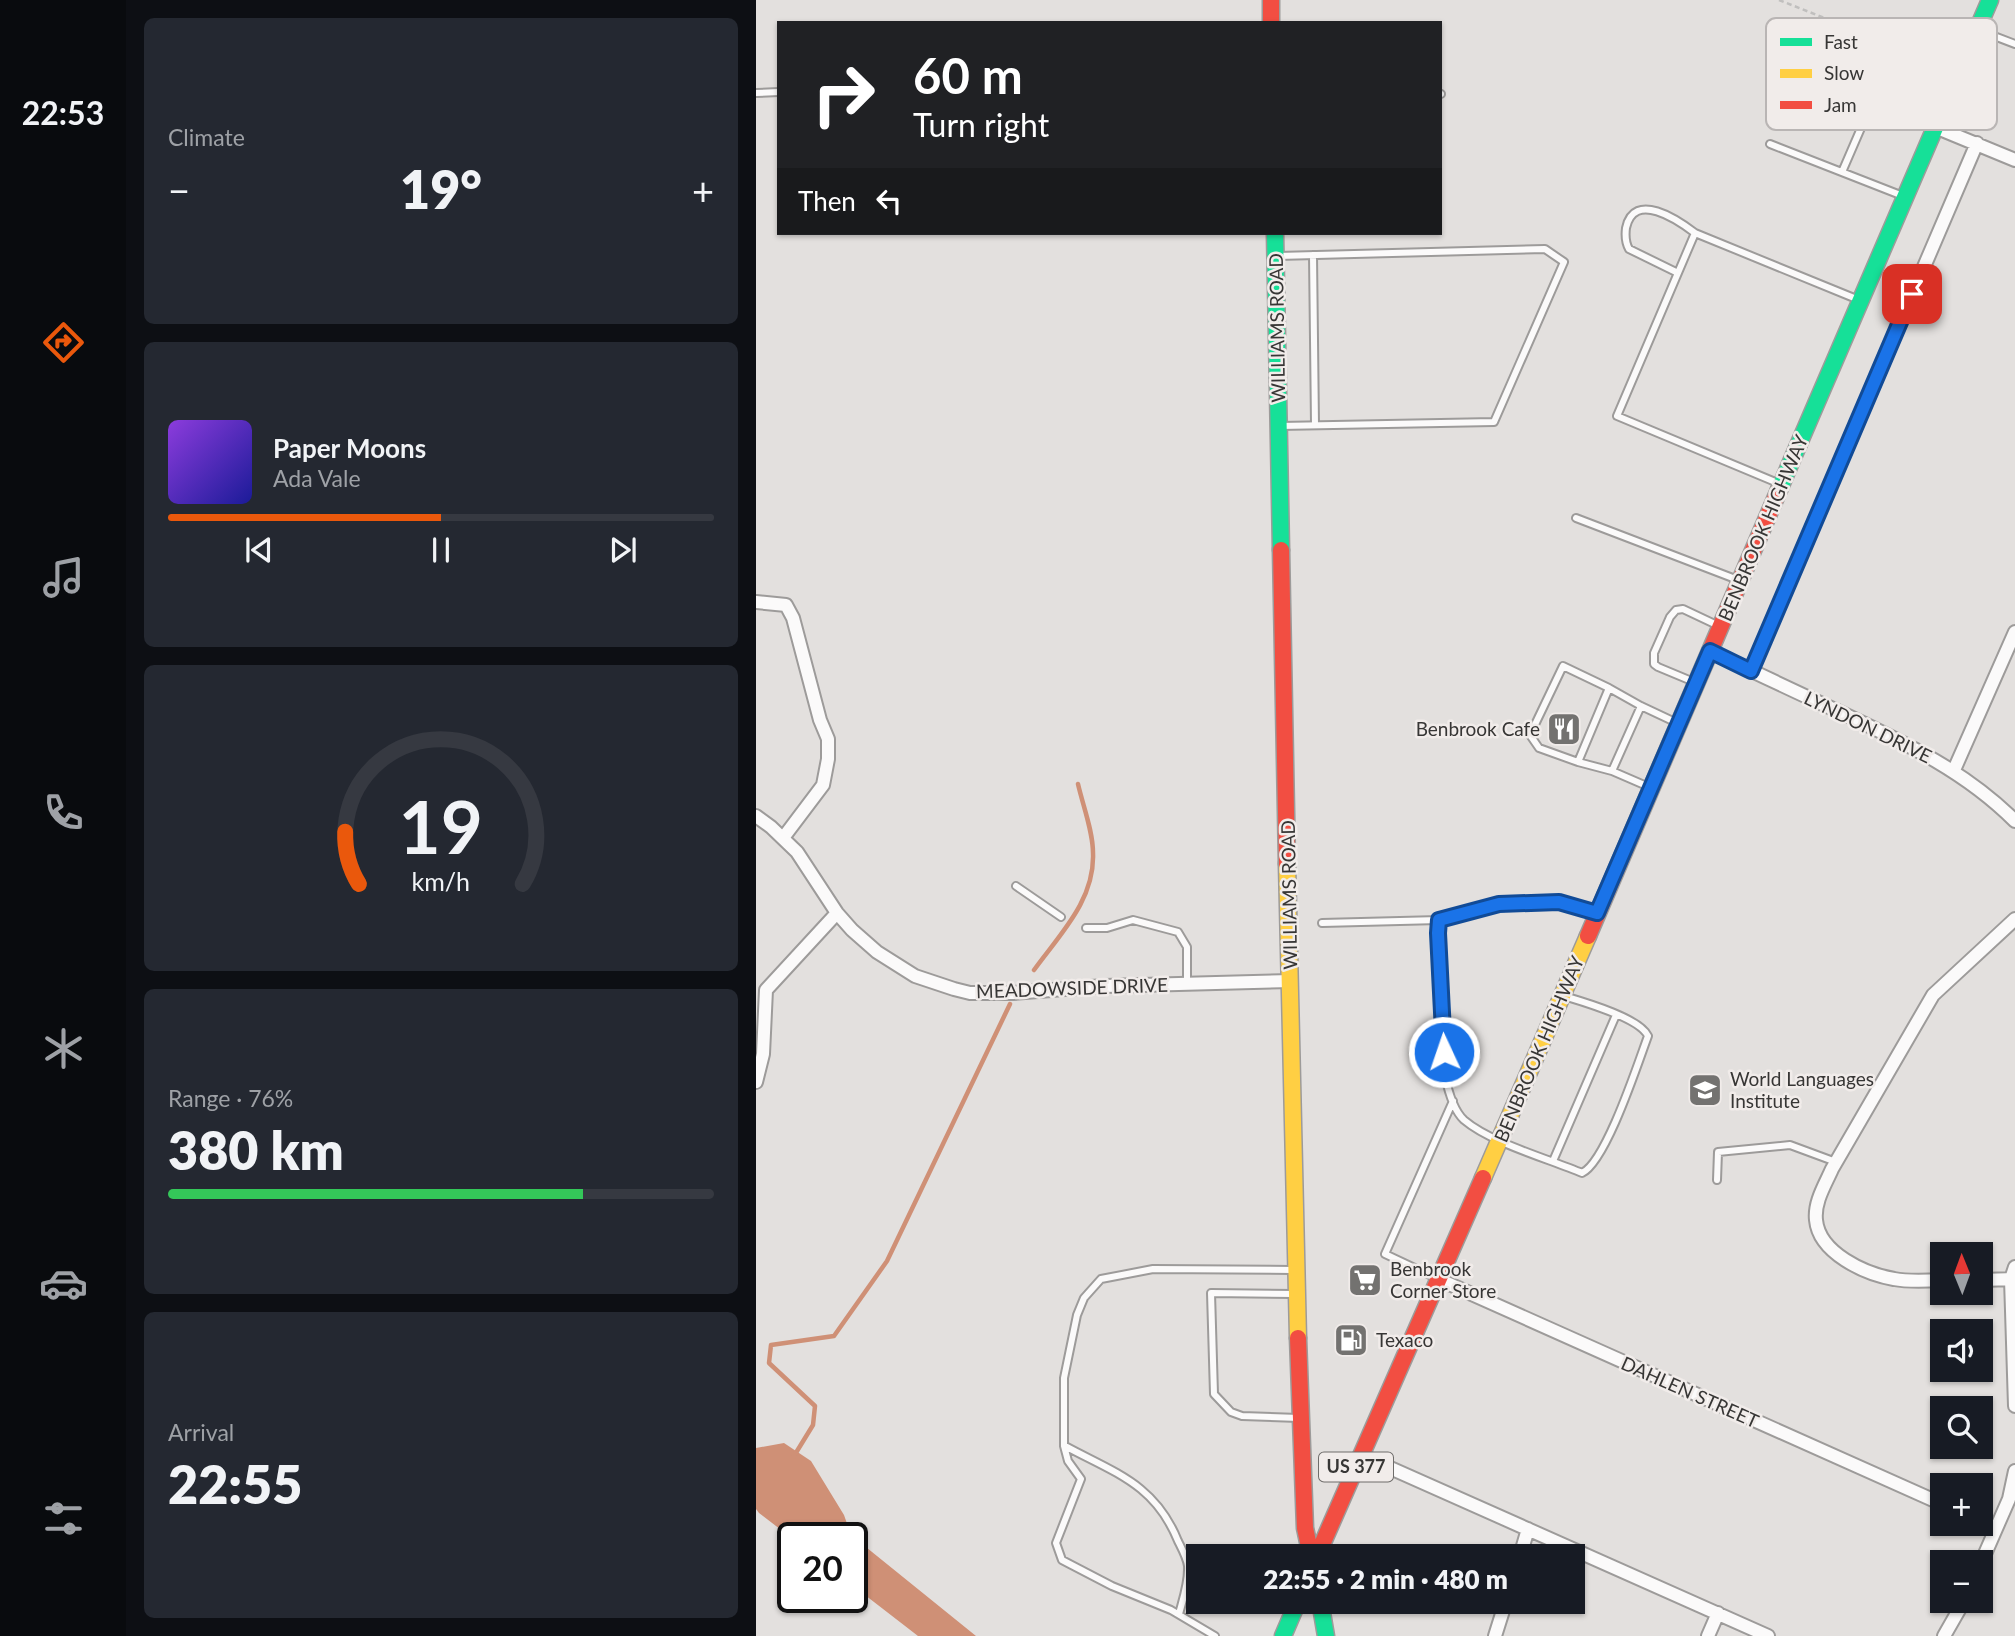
<!DOCTYPE html>
<html lang="en">
<head>
<meta charset="utf-8">
<style>
	:root { --surface:#171b24; --page:#242831; --text:#f1f3f6; --muted:#9ea1a6; --line:#363941; --accent:#ea580c }
	body { margin:0; font-family:Lato,sans-serif; background:var(--page); color:var(--text); height:100vh; display:flex; flex-direction:column; font-size:26px; white-space:nowrap }
	* { box-sizing:border-box; margin:0 }
	p { font-size:23px; color:var(--muted) }
	.icon { flex:none; width:38px; height:38px; fill:none; stroke:currentColor; stroke-width:2; stroke-linecap:round; stroke-linejoin:round }
	.map { position:relative; flex:1; overflow:hidden }
	.side { display:flex; flex-direction:column; gap:18px; padding:18px; background:#0d0f14; width:630px }
	.side>* { flex:none }
	.hud { position:absolute; left:21px; top:21px; width:665px; height:214px; border-radius:0px; box-shadow:0 2px 5px #0004; background:#202124; color:#fff; overflow:hidden }
	.needle { width:46px; rotate:359deg }
	.tools { position:absolute; left:1174px; top:1242px; display:grid; gap:14px }
	.tools a { display:grid; place-items:center; width:63px; height:63px; border-radius:0px; background:var(--surface); box-shadow:0 2px 5px #0004; font-size:35px }
	.speed { position:absolute; left:21px; top:1522px; display:flex; gap:14px; font-size:35px; font-weight:700; text-align:center }
	.speed>* { display:grid; place-content:center; width:91px; height:91px; border-radius:50%; background:var(--surface); box-shadow:0 2px 5px #0004; line-height:1 }
	.speed .limit { border:4px solid #111; border-radius:10px; background:#fff; color:#111 }
	.pin { position:absolute; display:grid; place-items:center; width:60px; height:60px; color:#fff; margin:-30px; border-radius:14px; box-shadow:0 4px 10px #0006 }
	.me { position:absolute; width:77px; margin:-38px; rotate:357deg; stroke-linejoin:round; filter:drop-shadow(0 0 5px #0008) }
	.turn { display:flex; align-items:center; gap:24px; height:147px; padding:0 21px; font-size:32px }
	.turn .icon { width:91px; height:91px; stroke-width:2.5 }
	.turn b { display:block; font-size:49px; line-height:60px }
	.then { display:flex; align-items:center; height:66px; padding:0 21px; background:#0003; gap:14px; font-size:26px }
	.big { font-size:52px; font-weight:800; line-height:1.1 }
	.side .tile { flex:1; display:flex; flex-direction:column; justify-content:center; gap:10px; min-width:0; padding:0 24px; border-radius:10px; background:var(--page) }
	.side .dial { align-items:center; gap:0 }
	.dial svg { height:182px; overflow:visible; fill:none; stroke:var(--line); stroke-width:7; stroke-linecap:round; text-anchor:middle }
	.dial text { fill:var(--text); stroke:none }
	.song { display:flex; align-items:center; gap:21px }
	.cover { width:84px; height:84px; border-radius:10px; background:linear-gradient(135deg,hsl(270 70% 55%),hsl(240 70% 35%)) }
	.played { height:7px; border-radius:4px; background:linear-gradient(90deg,var(--accent) 50%,var(--line) 50%) }
	.keys { display:flex; justify-content:space-around; direction:ltr }
	.heat { display:flex; justify-content:space-between; align-items:center; font-size:38px; direction:ltr }
	.charge { height:10px; border-radius:5px; background:linear-gradient(90deg,#34c759 76%,var(--line) 0) }
	.trip { position:absolute; left:430px; top:1544px; width:399px; height:70px; border-radius:0px; background:var(--surface); box-shadow:0 2px 5px #0004; font-weight:800; line-height:70px; text-align:center }
	main { display:flex; flex:1; min-height:0 }
	.menu { display:flex; flex-direction:column; width:126px; justify-content:space-around; align-items:center; background:#090b0e; color:var(--muted) }
	.menu .icon { width:49px; height:49px }
	.menu .on { color:var(--accent) }
	.menu b { font-size:32px; color:var(--text) }
	.map>svg:first-child { display:block }
	.water { fill:#cf9076 }
	.lines { fill:none; stroke-linecap:round; stroke-linejoin:round }
	.stream { stroke:#cf9076; stroke-width:4.5 }
	.lane-casing { stroke:#9d9b9a; stroke-width:10 }
	.street-casing { stroke:#9d9b9a; stroke-width:16 }
	.fast-casing { stroke:#9d9b9a; stroke-width:19 }
	.slow-casing { stroke:#9d9b9a; stroke-width:19 }
	.jam-casing { stroke:#9d9b9a; stroke-width:19 }
	.path { stroke:#c0bfbe; stroke-width:2.5; stroke-dasharray:5 3.5; stroke-linecap:butt }
	.lane { stroke:#fbfafa; stroke-width:6 }
	.street { stroke:#fbfafa; stroke-width:12 }
	.fast { stroke:#16e098; stroke-width:16 }
	.slow { stroke:#ffcf43; stroke-width:16 }
	.jam { stroke:#f24e42; stroke-width:16 }
	.route-casing { stroke:#114b97; stroke-width:18 }
	.route { stroke:#1a73e8; stroke-width:12 }
	.labels { text-anchor:middle; stroke-width:5; stroke-linejoin:round; paint-order:stroke }
	.shield { fill:#f1ecea; stroke:#6f6d6b; stroke-width:2 }
	.shield-label { font-size:18px; font-weight:bold; fill:#373635 }
	.street-label { font-size:19px; fill:#373635; stroke:#f1ecea }
	.poi-label { font-size:19px; fill:#373635; stroke:#f1ecea; text-anchor:start }
	.key { fill:#f1ecea; stroke:#b9b5b4; stroke-width:2 }
	.key-label { font-size:19px; fill:#373635 }
</style>
</head>
<body>
<main>
<nav class="menu">
<b>22:53</b>
<svg class="icon on" aria-label="directions" viewBox="0 0 24 24"><path d="M12 3l9 9-9 9-9-9zM9 14v-3h6M13 9l2 2-2 2"/></svg>
<svg class="icon" aria-label="music" viewBox="0 0 24 24"><path d="M9 18V5l10-2v13"/><circle cx="6" cy="18" r="3"/><circle cx="16" cy="16" r="3"/></svg>
<svg class="icon" aria-label="phone" viewBox="0 0 24 24"><path d="M5 4h4l2 5-3 2q2 4 5 5l2-3 5 2v4C11 20 4 13 5 4z"/></svg>
<svg class="icon" aria-label="climate" viewBox="0 0 24 24"><path d="M12 3v18M4 7l16 10M4 17L20 7"/></svg>
<svg class="icon" aria-label="car" viewBox="0 0 24 24"><path d="M5 17H2v-5l4-1 3-4h7l3 4 3 1v5h-3M9 17h6M6 11h13"/><circle cx="7" cy="17" r="2"/><circle cx="17" cy="17" r="2"/></svg>
<svg class="icon" aria-label="filters" viewBox="0 0 24 24"><path d="M4 7h16M4 17h16"/><circle cx="9" cy="7" r="2"/><circle cx="15" cy="17" r="2"/></svg>
</nav>
<section class="side">
<div class="tile"><p>Climate</p>
<div class="heat"><a>−</a><b class="big">19°</b><a>+</a></div>
</div>
<div class="tile">
<div class="song"><i class="cover"></i><div><b>Paper Moons</b><p>Ada Vale</p></div></div>
<div class="played"></div>
<div class="keys"><svg class="icon" aria-label="previous" viewBox="0 0 24 24"><path d="M18 5L8 12l10 7zM5 5v14"/></svg><svg class="icon" aria-label="pause" viewBox="0 0 24 24"><path d="M8 5v14M16 5v14"/></svg><svg class="icon" aria-label="next" viewBox="0 0 24 24"><path d="M6 5l10 7-10 7zM19 5v14"/></svg></div>
</div>
<div class="tile dial"><svg viewBox="0 0 100 80">
<path d="M14 69A42 42 0 1 1 86 69"/>
<path d="M14 69A42 42 0 0 1 8 46" stroke="#ea580c"/>
<text x="50" y="56" font-size="32" font-weight="700">19</text>
<text x="50" y="72" font-size="11">km/h</text>
</svg></div>
<div class="tile"><p>Range · 76%</p><b class="big">380 km</b><div class="charge"></div></div>
<div class="tile"><p>Arrival</p><b class="big">22:55</b></div>
</section>
<div class="map">
<svg width="1259" height="1636" viewBox="0 0 1259 1636">
	<rect width="100%" height="100%" fill="#e3e0de"/>
	<path class="water" d="M28,1443L55,1461L88,1515L95,1535L220,1636H162L96,1585V1538L37,1539L3,1513L0,1509V1448Z"/>
	<g class="lines">
		<path class="stream" d="M278,970C304,934 339,900 337,853C337,831 327,806 322,784
			M38,1456L57,1425L59,1406L13,1363L15,1345L78,1336L131,1261L254,1004"/>
		<g class="lane-casing">
			<path id="lane" d="M1225,31L1259,44
				M0,93L23,92
				M684,94H685
				M1014,144L1147,196
				M1086,172L1118,98
				M557,255L559,425
				M522,256L789,249L808,262L738,422L524,426
				M922,273L873,249C869,242 869,236 870,228C878,190 922,220 939,233
				M1024,484L861,416L939,233L1103,300
				M820,518L982,580
				M938,682L902,667L898,664V653L914,617L920,610L927,609L963,626
				M822,762L783,748L774,735L807,666L853,688
				M856,771L885,706
				M893,787L856,771L822,762L853,688L885,706L919,722
				M260,886L305,917
				M566,923L683,920
				M330,928H351L377,920L422,932L431,947V984
				M808,996C828,1002 884,1018 892,1036C882,1063 850,1162 826,1173C793,1159 735,1143 708,1120C697,1110 692,1090 689,1076L682,933L683,920L743,904L803,902L840,912
				M797,1161L860,1015
				M961,1180L962,1152L1034,1145L1080,1162
				M680,1278L629,1254L697,1101
				M538,1294L455,1293L458,1394L475,1412L486,1416L543,1418
				M309,1446C359,1473 399,1484 422,1541C426,1549 431,1558 432,1566C433,1582 427,1599 423,1614
				M459,1636L415,1610L356,1586L306,1560L300,1543L325,1479L312,1461L308,1446V1378L321,1315L328,1298L345,1279L397,1269L537,1270"/>
		</g>
		<g class="street-casing">
			<path id="street" d="M1179,127L1259,160
				M0,602L30,605L37,618L64,720L72,739V759L67,785L27,838
				M954,651C998,672 1042,693 1086,713C1149,743 1209,771 1259,821
				M995,671L1221,143
				M1198,770L1259,632
				M0,816L15,827L41,852L81,913L96,930L121,952L159,976L198,989L214,993H257L348,986L535,981
				M0,1082L7,1054L10,990L81,913
				M1259,1267L1255,1279L1259,1406
				M682,1279L1186,1504
				M1186,1280C1170,1281 1153,1282 1138,1279C1109,1274 1063,1253 1060,1220C1058,1202 1069,1185 1076,1169L1177,995L1259,919
				M1225,1280L1259,1279
				M605,1455L1012,1636
				M1225,1521L1240,1528
				M764,1556L772,1529
				M1225,1563L1253,1499L1259,1471
				M739,1636L750,1601
				M952,1636L962,1613
				M1188,1636L1208,1601"/>
		</g>
		<g class="fast-casing">
			<path id="fast" d="M519,233L525,550
				M1023,490L1234,0
				M564,1601L570,1636
				M527,1636L542,1601"/>
		</g>
		<g class="slow-casing">
			<path id="slow" d="M531,864L542,1338
				M727,1178L832,936"/>
		</g>
		<g class="jam-casing">
			<path id="jam" d="M515,0V23
				M525,550L531,864
				M832,936L1023,490
				M542,1338L549,1528L555,1556
				M561,1556L727,1178"/>
		</g>
		<path class="path" d="M1023,0L1187,65"/>
		<use href="#lane" class="lane"/>
		<use href="#street" class="street"/>
		<use href="#fast" class="fast"/>
		<use href="#slow" class="slow"/>
		<use href="#jam" class="jam"/>
	</g>
	<g class="lines">
		<g class="route-casing">
			<path id="route" d="M688,1052L682,933L683,920L743,904L803,902L841,913L954,651L995,671L1156,294"/>
		</g>
		<use href="#route" class="route"/>
	</g>
	<defs>
		<g id="restaurant-square" transform="scale(1.75)"><rect x="-9" y="-9" width="18" height="18" rx="4" fill="#737270" stroke="#f1ecea"/><path d="M-5-6h1v4h1v-4h1v4h1v-4h1v5L-1.5 .5V6h-2V.5L-5-1ZM5-6V6H3V1.5H1.5Q1.5-4 5-6Z" fill="#fff"/></g>
		<g id="school-square" transform="scale(1.75)"><rect x="-9" y="-9" width="18" height="18" rx="4" fill="#737270" stroke="#f1ecea"/><path d="M0-5L7-2L0 1L-7-2ZM-4 1L0 2.5L4 1V4Q0 6-4 4Z" fill="#fff"/></g>
		<g id="supermarket-square" transform="scale(1.75)"><rect x="-9" y="-9" width="18" height="18" rx="4" fill="#737270" stroke="#f1ecea"/><path d="M-6-5.5h2.5l.6 2H6L4.5 2H-2.5L-4.4-4H-6ZM-1.5 3.2a1.3 1.3 0 1 0 .1 0ZM3 3.2a1.3 1.3 0 1 0 .1 0Z" fill="#fff"/></g>
		<g id="fuel-square" transform="scale(1.75)"><rect x="-9" y="-9" width="18" height="18" rx="4" fill="#737270" stroke="#f1ecea"/><path d="M-5.5-6h7V0h2V4h1.3V-2.5L3-4.5l.8-.8L6-3V5H2.5V1h-1V6h-7ZM-4.2-4.7v3.2H.2V-4.7Z" fill="#fff"/></g>
	</defs>
	<g fill-rule="evenodd">
		<use href="#restaurant-square" x="808" y="729"/>
		<use href="#school-square" x="949" y="1090"/>
		<use href="#supermarket-square" x="609" y="1280"/>
		<use href="#fuel-square" x="595" y="1340"/>
	</g>
	<g class="labels">
		<rect class="shield" x="563" y="1452.5" width="74" height="29" rx="5"/>
		<g class="shield-label">
			<text x="600" y="1473">US 377</text>
		</g>
		<g class="street-label">
			<text transform="translate(521 328) rotate(-91)" y="7">WILLIAMS ROAD</text>
			<text transform="translate(1007 528) rotate(-67)" y="7">BENBROOK HIGHWAY</text>
			<text transform="translate(1112 727) rotate(26)" y="7">LYNDON DRIVE</text>
			<text transform="translate(533 895) rotate(-91)" y="7">WILLIAMS ROAD</text>
			<text transform="translate(316 988) rotate(-2)" y="7">MEADOWSIDE DRIVE</text>
			<text transform="translate(783 1049) rotate(-67)" y="7">BENBROOK HIGHWAY</text>
			<text transform="translate(934 1392) rotate(24)" y="7">DAHLEN STREET</text>
		</g>
		<g class="poi-label">
			<text x="784" y="736" text-anchor="end">Benbrook Cafe</text>
			<text x="974" y="1086">World Languages<tspan x="974" dy="22">Institute</tspan></text>
			<text x="634" y="1276">Benbrook<tspan x="634" dy="22">Corner Store</tspan></text>
			<text x="620" y="1347">Texaco</text>
		</g>
	</g>
	<rect x="1010" y="18" width="231" height="112" rx="10" class="key"/>
	<rect x="1024" y="38" width="32" height="8" fill="#16e098"/>
	<rect x="1024" y="69" width="32" height="9" fill="#ffcf43"/>
	<rect x="1024" y="101" width="32" height="8" fill="#f24e42"/>
	<g class="key-label">
		<text x="1068" y="49">Fast</text>
		<text x="1068" y="80">Slow</text>
		<text x="1068" y="112">Jam</text>
	</g>
</svg>
<div class="tools">
<a><svg class="needle" viewBox="-14 -14 28 28"><path d="M0-13l5 13h-10z" fill="#e53935"/><path d="M0 13l5-13h-10z" fill="#9ea1a6"/></svg></a>
<a><svg class="icon" aria-label="sound" viewBox="0 0 24 24"><path d="M4 9h4l5-4v14l-5-4H4zM17 9q2 3 0 6"/></svg></a>
<a><svg class="icon" aria-label="search" viewBox="0 0 24 24"><circle cx="10" cy="10" r="6"/><path d="M15 15l6 6"/></svg></a>
<a>+</a>
<a>−</a>
</div>
<div class="speed"><div class="limit">20</div></div>
<div class="pin" style="left:1156px;top:294px;background:#d93025"><svg class="icon" aria-label="arrive" viewBox="0 0 24 24"><path d="M6 21V4h12l-3 4 3 4H6"/></svg></div>
<svg class="me" style="left:688px;top:1052px" viewBox="-20 -20 40 40"><circle r="17" fill="#1a73e8" stroke="#fff" stroke-width="3"/><path d="M0-11L8 9 0 5-8 9z" fill="#fff"/></svg>
<div class="trip">22:55 · 2 min · 480 m</div>
<div class="hud">
<div class="turn"><svg class="icon" aria-label="right" viewBox="0 0 24 24"><path d="M7 20v-9h11M14 6l5 5-5 5"/></svg><div><b>60 m</b>Turn right</div></div>
<div class="then">Then<svg class="icon" aria-label="left" viewBox="0 0 24 24"><path d="M17 20v-9H6M10 6l-5 5 5 5"/></svg></div>
</div>
</div>
</main>
</body>
</html>
